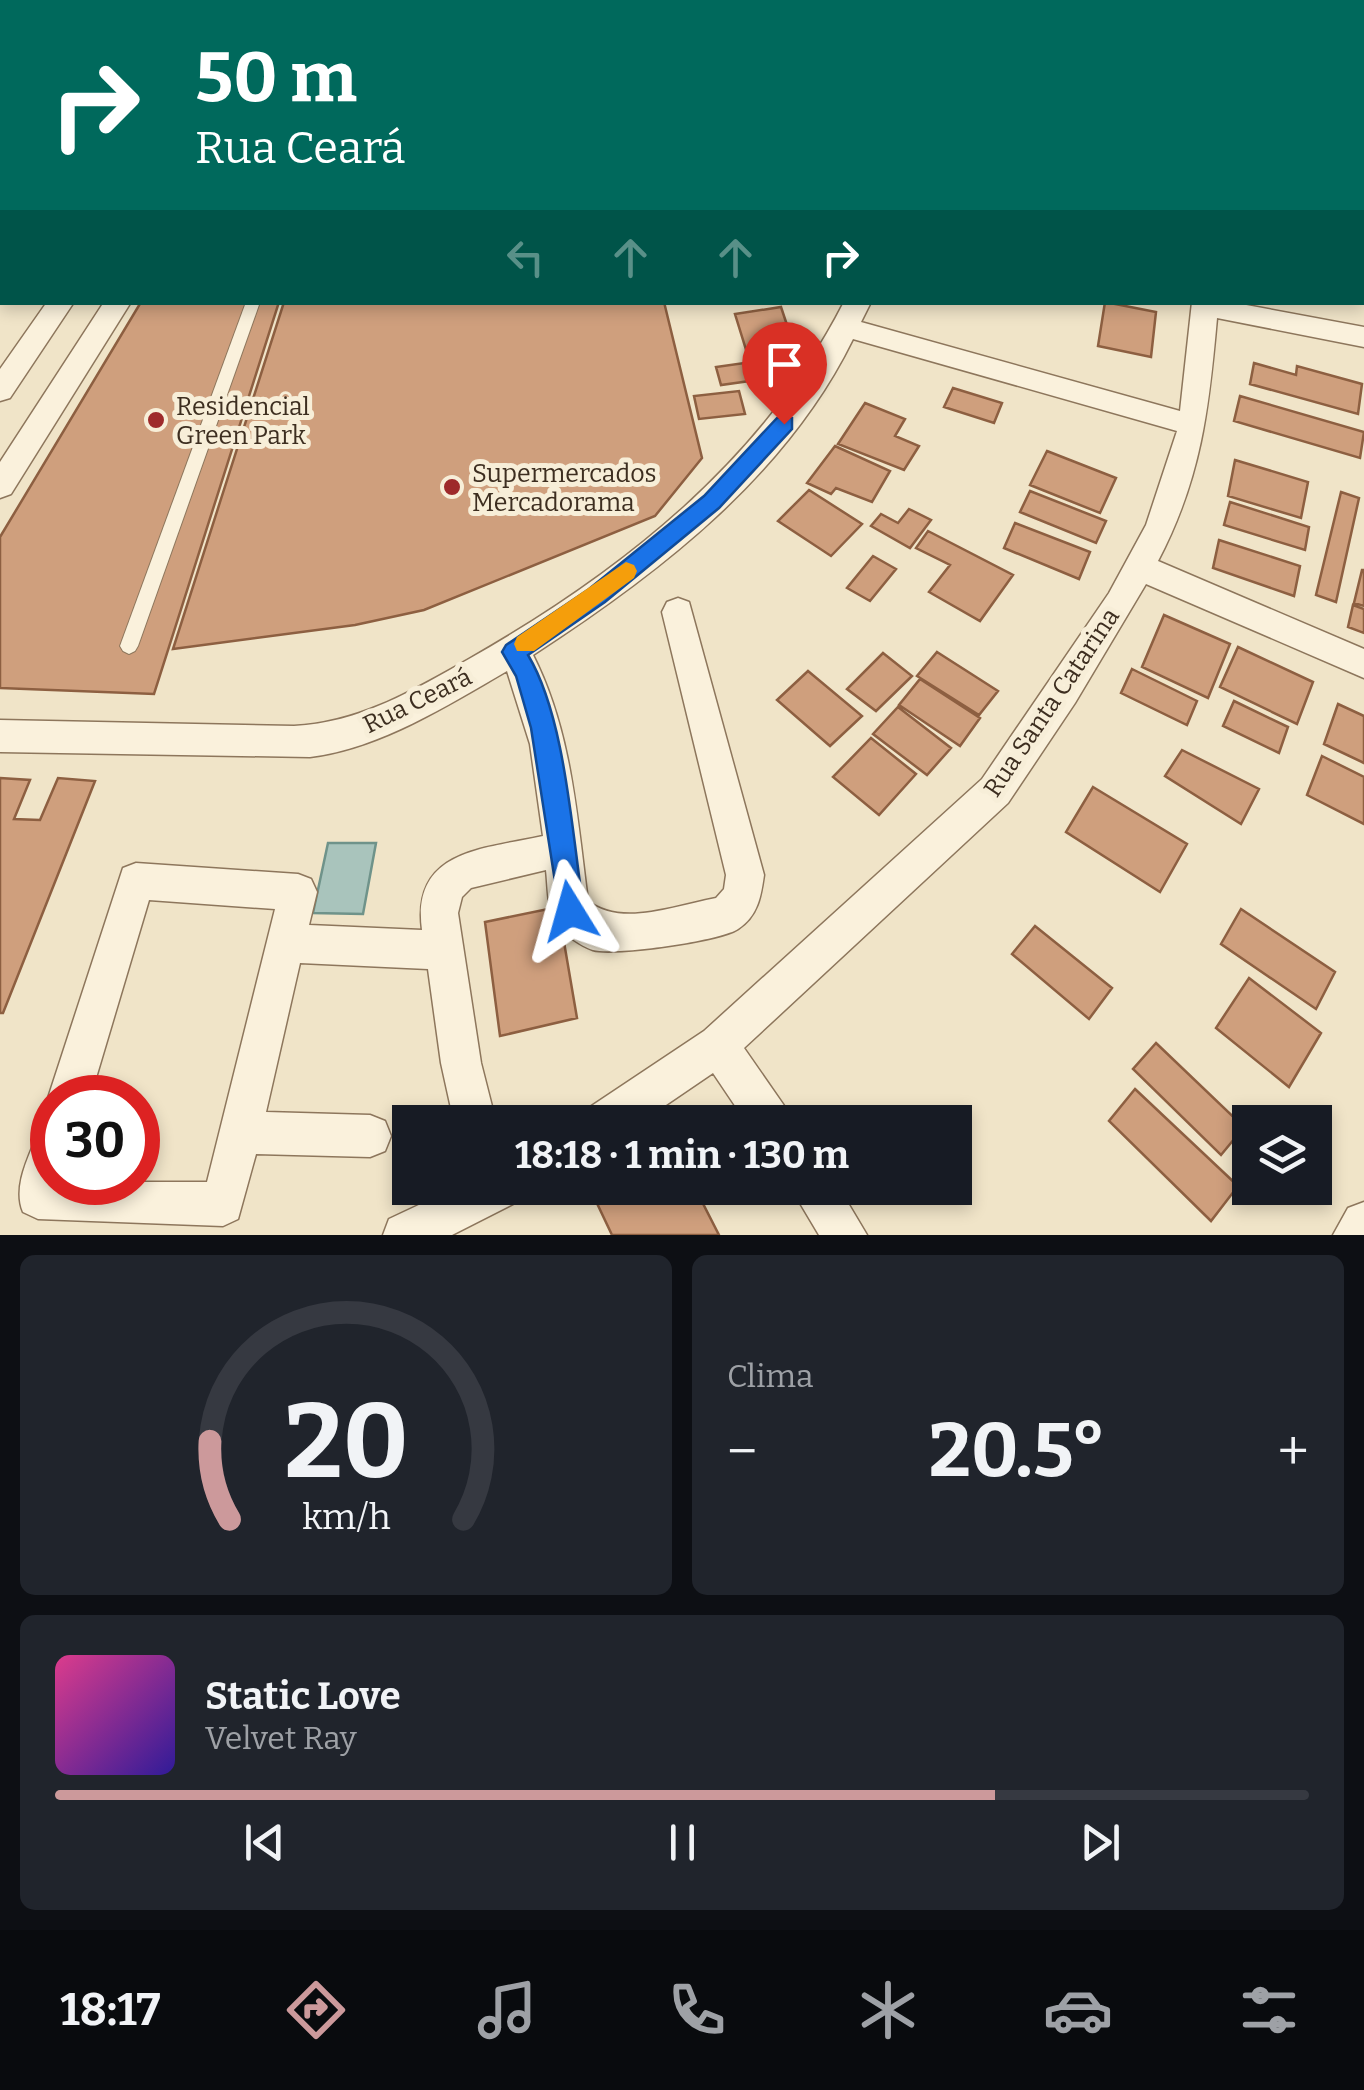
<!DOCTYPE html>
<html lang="pt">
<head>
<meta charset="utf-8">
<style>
	:root { --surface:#171b24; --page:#20242c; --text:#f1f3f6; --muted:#9ea1a6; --line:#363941; --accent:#cc999b }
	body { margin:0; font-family:Bitter,serif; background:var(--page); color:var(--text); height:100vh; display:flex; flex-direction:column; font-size:38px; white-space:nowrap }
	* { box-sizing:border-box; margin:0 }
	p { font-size:32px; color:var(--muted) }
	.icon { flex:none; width:55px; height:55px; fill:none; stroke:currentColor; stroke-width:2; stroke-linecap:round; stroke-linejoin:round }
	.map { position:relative; height:1235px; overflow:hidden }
	.details { display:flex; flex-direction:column; gap:20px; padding:20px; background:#0d0f14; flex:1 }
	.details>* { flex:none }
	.guide { position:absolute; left:0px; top:0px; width:1365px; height:305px; box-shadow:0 5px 15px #0003; background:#00695c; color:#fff; overflow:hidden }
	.tools { position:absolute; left:1232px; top:1105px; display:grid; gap:20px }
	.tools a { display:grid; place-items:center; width:100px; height:100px; border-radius:0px; background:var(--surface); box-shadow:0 5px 15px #0003; font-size:50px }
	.speed { position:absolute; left:30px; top:1075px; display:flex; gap:20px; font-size:50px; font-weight:700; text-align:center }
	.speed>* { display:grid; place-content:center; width:130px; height:130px; border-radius:50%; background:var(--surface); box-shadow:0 5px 15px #0003; line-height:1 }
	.speed .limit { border:15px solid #d22; background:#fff; color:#111 }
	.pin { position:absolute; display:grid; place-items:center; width:85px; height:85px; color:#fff; margin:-102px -42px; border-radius:50% 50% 50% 0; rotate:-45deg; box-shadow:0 0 10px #0007 }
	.pin .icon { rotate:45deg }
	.me { position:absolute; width:110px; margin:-55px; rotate:352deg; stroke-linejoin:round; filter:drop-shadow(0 0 8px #0008) }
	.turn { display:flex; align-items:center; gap:35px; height:210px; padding:0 30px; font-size:45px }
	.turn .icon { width:130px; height:130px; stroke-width:2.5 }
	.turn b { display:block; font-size:70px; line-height:85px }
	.lanes { display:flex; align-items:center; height:95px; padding:0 30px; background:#0003; justify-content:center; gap:50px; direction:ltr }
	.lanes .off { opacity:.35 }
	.big { font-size:75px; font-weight:700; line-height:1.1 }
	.details .widget { flex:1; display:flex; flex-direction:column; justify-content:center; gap:15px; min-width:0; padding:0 35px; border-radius:15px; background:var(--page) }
	.details .dial { align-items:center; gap:0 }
	.dial svg { height:260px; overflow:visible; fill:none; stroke:var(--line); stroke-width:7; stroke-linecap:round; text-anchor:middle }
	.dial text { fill:var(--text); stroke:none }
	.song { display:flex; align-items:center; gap:30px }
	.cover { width:120px; height:120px; border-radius:15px; background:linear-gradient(135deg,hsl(330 70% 55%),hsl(250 70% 35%)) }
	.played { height:10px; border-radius:5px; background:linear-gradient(90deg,var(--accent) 75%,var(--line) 75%) }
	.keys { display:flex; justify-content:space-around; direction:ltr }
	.heat { display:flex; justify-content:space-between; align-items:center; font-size:55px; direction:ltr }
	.details .tiles { flex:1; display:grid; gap:20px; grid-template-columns:1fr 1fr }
	.widget:last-child { grid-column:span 2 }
	.trip { position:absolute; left:392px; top:1105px; width:580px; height:100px; border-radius:0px; background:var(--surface); box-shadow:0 5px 15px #0003; font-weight:700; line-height:100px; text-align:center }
	.tab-bar { display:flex; height:160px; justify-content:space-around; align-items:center; background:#090b0e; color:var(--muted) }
	.tab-bar .icon { width:70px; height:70px }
	.tab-bar .selected { color:var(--accent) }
	.tab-bar b { font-size:45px; color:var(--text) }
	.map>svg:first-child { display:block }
	.water { fill:#a9c4bc; stroke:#6f938a; stroke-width:2.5 }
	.building { fill:#cf9f7d; stroke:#8d5f41; stroke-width:2.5 }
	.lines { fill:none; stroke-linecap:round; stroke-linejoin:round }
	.service-casing { stroke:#8d765c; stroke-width:2 }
	.minor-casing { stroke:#8d765c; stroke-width:3 }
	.tertiary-casing { stroke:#8d765c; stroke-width:2 }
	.secondary-casing { stroke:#6f573f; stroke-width:2 }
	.service { fill:#faf1dc; fill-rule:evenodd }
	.minor { fill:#faf1dc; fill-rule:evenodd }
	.tertiary { fill:#faf1dc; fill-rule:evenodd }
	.secondary { fill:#faf1dc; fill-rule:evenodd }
	.route { fill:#1a73e8; stroke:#114b97; stroke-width:2.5 }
	.slow { fill:#f59e0b }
	.poi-dot { fill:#9e2a2b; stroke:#f7eed8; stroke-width:4 }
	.labels { text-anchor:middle; stroke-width:10; stroke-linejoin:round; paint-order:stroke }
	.poi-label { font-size:25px; fill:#3d2e20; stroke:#f7eed8; text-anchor:start }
	.street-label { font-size:25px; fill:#3d2e20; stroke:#f7eed8 }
</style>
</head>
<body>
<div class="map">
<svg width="1364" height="1235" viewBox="0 0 1364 1235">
	<rect width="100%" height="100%" fill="#f0e4c8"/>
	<path class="water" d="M328,843H376L363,914L313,913Z"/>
	<path class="building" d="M141,302H279L154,694L0,688V537Z
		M284,302H664L702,458L655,516L424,610L355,625L173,649Z
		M1105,302L1156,312L1151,357L1098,346Z
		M781,307L795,349L748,356L735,314Z
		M766,360L772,378L721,385L716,367Z
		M1254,363L1296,375L1297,366L1362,384L1358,414L1250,384Z
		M953,388L1002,403L994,423L944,407Z
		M739,391L745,414L699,419L694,396Z
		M1240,396L1364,432L1360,458L1234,421Z
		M865,403L905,419L895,436L919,446L904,470L838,444Z
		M835,446L890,471L872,502L836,488L831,494L807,483Z
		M1047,451L1116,478L1100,513L1030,485Z
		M1235,460L1308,482L1301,518L1228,496Z
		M809,490L862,524L831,556L778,521Z
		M1030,491L1106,521L1096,543L1020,512Z
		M1341,492L1359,498L1336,602L1316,595Z
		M1230,502L1309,527L1305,550L1224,525Z
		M909,509L931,520L910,548L871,526L881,514L898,523Z
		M1015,523L1090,552L1079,579L1004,548Z
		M928,531L1013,575L980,621L929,592L950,565L916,548Z
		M1219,540L1300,566L1294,596L1213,568Z
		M873,556L896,569L870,601L847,588Z
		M1362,570H1364V606L1354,603Z
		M1353,605L1364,609V633L1348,627Z
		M1164,615L1230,644L1208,698L1142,667Z
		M1238,647L1313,682L1297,724L1220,687Z
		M937,652L998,691L979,715L917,676Z
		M883,653L912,676L876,711L847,689Z
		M1132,669L1197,701L1187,725L1121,693Z
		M808,671L862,716L830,746L777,700Z
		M920,679L980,718L960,746L899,705Z
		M1234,701L1288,727L1279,753L1223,726Z
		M1338,704L1364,716V763L1324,744Z
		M898,707L951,748L927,775L873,734Z
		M871,738L916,774L879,815L833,777Z
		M1182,750L1259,789L1241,824L1165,776Z
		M1322,756L1364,777V824L1307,795Z
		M0,778L30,780L14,819L40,820L58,778L95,781L3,1013H0Z
		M1093,787L1187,844L1160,892L1066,832Z
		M558,907L577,1018L500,1036L485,922Z
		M1241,909L1335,972L1316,1009L1221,944Z
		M1035,926L1112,988L1089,1019L1012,954Z
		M1249,978L1321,1033L1289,1087L1216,1028Z
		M1156,1043L1244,1127L1221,1155L1133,1069Z
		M1135,1089L1238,1186L1211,1221L1109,1121Z
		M610,1188H695L719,1235H612L594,1197Z"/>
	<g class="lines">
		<g class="service-casing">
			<path id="service" d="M246,302H260L138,646L135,651L129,654L123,651L120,646Z"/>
		</g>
		<g class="minor-casing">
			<path id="minor" d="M544,0H564L565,2H545Z
				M830,0H850L851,2H831Z
				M1134,0H1163L1164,2H1135Z
				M47,302H74L10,398L0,401V369Z
				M104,302H131L11,494L0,498V462Z
				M844,302H871L861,322L1180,411L1192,302H1230L1364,327V347L1217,318C1209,409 1201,479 1158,561L1364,649V678L1146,584L1075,703L1008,803L744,1048L785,1107L791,1122H746L713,1073L641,1122H584L590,1107L704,1031L982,779L1109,593L1146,525L1177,431L853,339C786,476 658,574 533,655C572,732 577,818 588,901C621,928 677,905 716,898L724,889L726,875L662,612L667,602L678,598L689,602L764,875C761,896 758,916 738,929C720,941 614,956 593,950C581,946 563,934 556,923C547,909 548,886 546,870L471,888L462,897L458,913L481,1063L496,1122H454L441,1063L428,969L300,963L266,1112L370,1115L385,1121L391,1136L385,1151L370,1157L256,1154L238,1219L223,1226L38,1219L23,1212C13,1188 27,1160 37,1136L52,1130V1182H207L275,909L149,900L90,1098H52V1108L48,1098L123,868L136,863L298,874L311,879L317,892L309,925L422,930C411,849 485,849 543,836L530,744L507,671C446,706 381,748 310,757L0,752V720L294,726C359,723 414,690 469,659C622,572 763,461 844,302Z
				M455,1188H522L515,1203L452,1235H383L389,1219Z
				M791,1188H839L867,1235H819Z
				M1364,1202V1235H1333L1348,1208Z"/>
		</g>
		<g class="tertiary-casing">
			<path id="tertiary" d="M246,0H272V2H246Z"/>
		</g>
		<g class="secondary-casing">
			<path id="secondary" d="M1362,5H1364V23H1362Z
				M0,23H2V43H0Z
				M0,71L2,72V92L0,91Z"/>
		</g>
		<use href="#service" class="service"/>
		<use href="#minor" class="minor"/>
		<use href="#tertiary" class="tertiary"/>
		<use href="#secondary" class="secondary"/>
	</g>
	<path class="route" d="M784,416L792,418V429L719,508L605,602L528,655C566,718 572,837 584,911L580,920L570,924L561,920L531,728L516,676L502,652L506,645L589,589L704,496L777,418Z"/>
	<path class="slow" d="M626,562L634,565L637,571L634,578L534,651H517L514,644L517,637Z"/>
	<g class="poi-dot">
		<circle cx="156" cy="420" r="10"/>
		<circle cx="452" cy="487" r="10"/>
	</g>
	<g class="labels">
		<g class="poi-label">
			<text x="176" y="415">Residencial<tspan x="176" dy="29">Green Park</tspan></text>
			<text x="472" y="482">Supermercados<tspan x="472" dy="29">Mercadorama</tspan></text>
		</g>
		<g class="street-label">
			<text transform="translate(417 700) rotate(-26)" y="9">Rua Ceará</text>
			<text transform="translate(1051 702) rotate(-56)" y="9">Rua Santa Catarina</text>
		</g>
	</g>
</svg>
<div class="tools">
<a><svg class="icon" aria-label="layers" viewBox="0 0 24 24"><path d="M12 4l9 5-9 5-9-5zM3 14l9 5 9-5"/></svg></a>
</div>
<div class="speed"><div class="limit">30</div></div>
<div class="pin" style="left:784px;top:424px;background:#d93025"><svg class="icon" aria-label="arrive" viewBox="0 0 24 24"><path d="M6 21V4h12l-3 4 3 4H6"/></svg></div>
<svg class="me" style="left:570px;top:911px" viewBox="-20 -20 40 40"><path d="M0-17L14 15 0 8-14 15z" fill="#1a73e8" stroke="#fff" stroke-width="4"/></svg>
<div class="trip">18:18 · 1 min · 130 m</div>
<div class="guide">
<div class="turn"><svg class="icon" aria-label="right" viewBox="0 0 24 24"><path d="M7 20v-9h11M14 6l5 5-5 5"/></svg><div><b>50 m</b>Rua Ceará</div></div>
<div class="lanes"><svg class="icon off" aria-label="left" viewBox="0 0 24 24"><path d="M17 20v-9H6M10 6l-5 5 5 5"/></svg><svg class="icon off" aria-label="ahead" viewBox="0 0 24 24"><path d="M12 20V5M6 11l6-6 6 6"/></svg><svg class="icon off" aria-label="ahead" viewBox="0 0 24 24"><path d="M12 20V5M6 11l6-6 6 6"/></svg><svg class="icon" aria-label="right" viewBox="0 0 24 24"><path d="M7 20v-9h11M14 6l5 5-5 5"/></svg></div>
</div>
</div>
<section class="details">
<div class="tiles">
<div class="widget dial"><svg viewBox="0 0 100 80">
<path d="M14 69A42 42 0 1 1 86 69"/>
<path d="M14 69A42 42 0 0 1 8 45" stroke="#cc999b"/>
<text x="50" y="56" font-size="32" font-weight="700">20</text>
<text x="50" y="72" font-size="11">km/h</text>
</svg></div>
<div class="widget"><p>Clima</p>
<div class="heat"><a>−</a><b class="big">20.5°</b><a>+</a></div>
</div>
<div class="widget">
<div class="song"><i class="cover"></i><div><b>Static Love</b><p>Velvet Ray</p></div></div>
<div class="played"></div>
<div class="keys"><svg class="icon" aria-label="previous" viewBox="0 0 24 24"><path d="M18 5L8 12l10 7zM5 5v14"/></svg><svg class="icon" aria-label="pause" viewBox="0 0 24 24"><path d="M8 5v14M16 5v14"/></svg><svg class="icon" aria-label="next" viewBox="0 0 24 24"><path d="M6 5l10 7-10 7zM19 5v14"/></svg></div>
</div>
</div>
</section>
<nav class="tab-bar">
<b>18:17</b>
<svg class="icon selected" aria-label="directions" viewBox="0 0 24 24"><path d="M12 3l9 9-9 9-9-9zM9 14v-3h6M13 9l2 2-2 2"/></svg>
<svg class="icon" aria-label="music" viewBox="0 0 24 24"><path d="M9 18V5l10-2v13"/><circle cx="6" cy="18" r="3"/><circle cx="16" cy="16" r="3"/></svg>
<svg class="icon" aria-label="phone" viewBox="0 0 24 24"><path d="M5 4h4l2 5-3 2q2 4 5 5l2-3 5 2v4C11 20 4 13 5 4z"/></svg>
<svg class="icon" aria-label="climate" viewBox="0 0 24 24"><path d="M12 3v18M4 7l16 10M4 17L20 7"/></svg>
<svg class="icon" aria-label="car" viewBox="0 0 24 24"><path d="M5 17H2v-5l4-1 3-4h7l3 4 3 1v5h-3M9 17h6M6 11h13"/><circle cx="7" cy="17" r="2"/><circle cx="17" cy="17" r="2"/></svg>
<svg class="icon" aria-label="filters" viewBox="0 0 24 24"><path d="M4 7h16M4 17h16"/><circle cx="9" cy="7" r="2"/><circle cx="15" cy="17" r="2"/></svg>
</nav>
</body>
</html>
